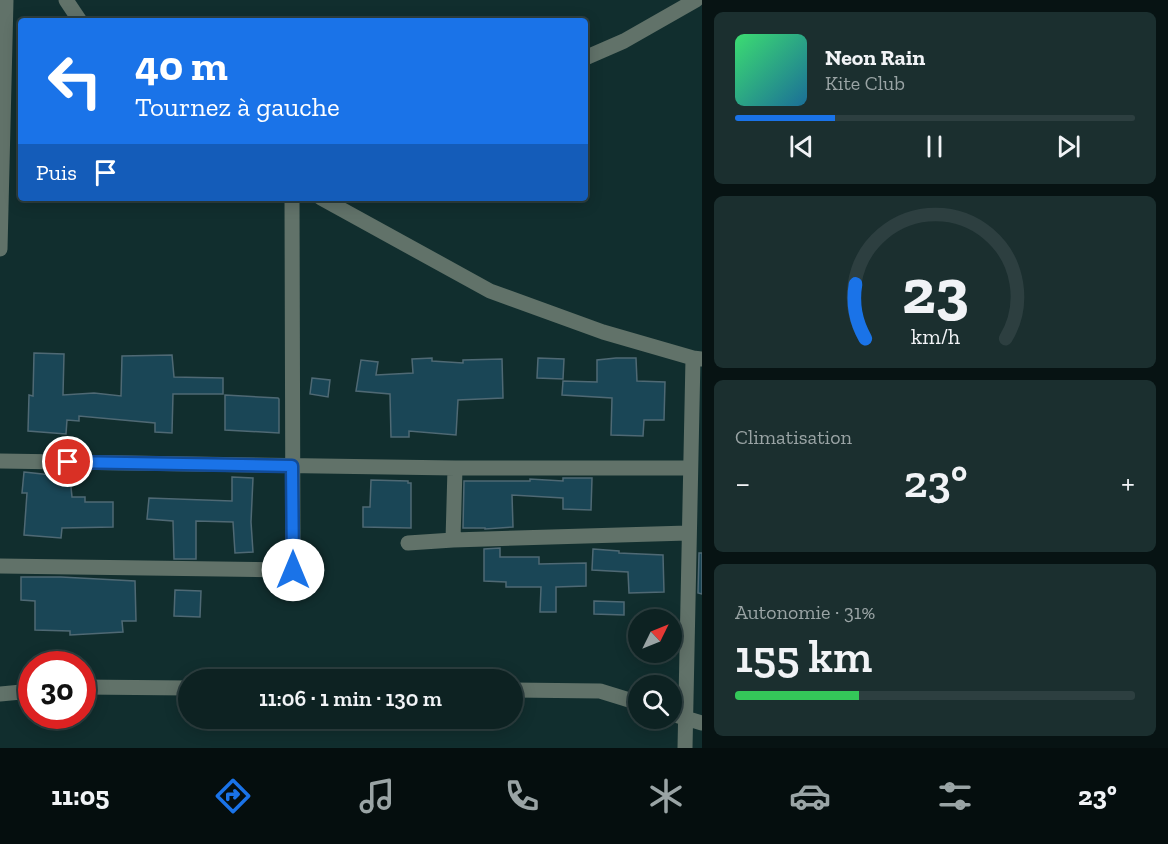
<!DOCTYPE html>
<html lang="fr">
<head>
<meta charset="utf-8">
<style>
	:root { --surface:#0d2222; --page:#1b2f2f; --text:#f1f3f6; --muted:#9aa4a5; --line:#2d3f40; --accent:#1a73e8 }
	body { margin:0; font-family:"Zilla Slab",serif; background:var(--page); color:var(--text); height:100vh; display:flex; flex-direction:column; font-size:22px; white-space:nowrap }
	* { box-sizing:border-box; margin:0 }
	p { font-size:20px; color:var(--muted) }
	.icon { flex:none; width:33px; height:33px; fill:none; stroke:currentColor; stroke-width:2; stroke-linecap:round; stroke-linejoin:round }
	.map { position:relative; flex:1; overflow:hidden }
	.sheet { display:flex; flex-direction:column; gap:12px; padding:12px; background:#071313; width:466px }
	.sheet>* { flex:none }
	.hud { position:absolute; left:18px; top:18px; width:570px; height:183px; border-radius:6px; box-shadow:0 3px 15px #0003,0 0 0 2px var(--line); background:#1a73e8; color:#fff; overflow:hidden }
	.needle { width:39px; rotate:47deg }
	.buttons { position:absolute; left:628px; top:609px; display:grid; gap:12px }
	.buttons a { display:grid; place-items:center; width:54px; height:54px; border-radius:50%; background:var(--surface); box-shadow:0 3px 15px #0003,0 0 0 2px var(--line); font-size:30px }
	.speed { position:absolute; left:18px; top:651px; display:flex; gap:12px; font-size:30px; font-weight:700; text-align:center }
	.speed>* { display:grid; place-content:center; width:78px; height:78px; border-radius:50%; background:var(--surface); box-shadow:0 3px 15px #0003,0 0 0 2px var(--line); line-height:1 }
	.speed .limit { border:9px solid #d22; background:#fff; color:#111 }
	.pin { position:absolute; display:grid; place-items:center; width:51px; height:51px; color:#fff; margin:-26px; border:3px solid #fff; border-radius:50%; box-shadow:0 2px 6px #0007 }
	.me { position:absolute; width:66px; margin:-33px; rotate:0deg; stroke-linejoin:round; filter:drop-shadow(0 0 4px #0008) }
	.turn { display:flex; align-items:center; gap:21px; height:126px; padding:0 18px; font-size:27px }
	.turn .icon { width:78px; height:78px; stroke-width:2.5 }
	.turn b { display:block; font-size:42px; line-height:51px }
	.then { display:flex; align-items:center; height:57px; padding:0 18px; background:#0003; gap:12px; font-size:22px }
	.big { font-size:45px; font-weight:600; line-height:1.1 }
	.sheet .tile { flex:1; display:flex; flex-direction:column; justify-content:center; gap:9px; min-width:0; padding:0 21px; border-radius:9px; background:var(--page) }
	.sheet .dial { align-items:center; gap:0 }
	.dial svg { height:156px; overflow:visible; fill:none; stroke:var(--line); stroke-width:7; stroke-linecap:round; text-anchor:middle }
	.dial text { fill:var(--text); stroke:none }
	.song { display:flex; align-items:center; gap:18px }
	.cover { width:72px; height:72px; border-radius:9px; background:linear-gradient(135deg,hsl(140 70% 55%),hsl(200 70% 35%)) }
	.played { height:6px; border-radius:3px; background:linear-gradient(90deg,var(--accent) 25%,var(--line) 25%) }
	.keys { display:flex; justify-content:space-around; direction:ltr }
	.heat { display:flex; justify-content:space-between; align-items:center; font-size:33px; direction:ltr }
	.charge { height:9px; border-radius:4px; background:linear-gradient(90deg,#34c759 31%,var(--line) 0) }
	.trip { position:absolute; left:178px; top:669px; width:345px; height:60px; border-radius:30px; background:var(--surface); box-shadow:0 3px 15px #0003,0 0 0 2px var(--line); font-weight:600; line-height:60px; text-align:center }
	.tab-bar { display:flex; height:96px; justify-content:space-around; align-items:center; background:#050e0e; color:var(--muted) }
	.tab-bar .icon { width:42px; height:42px }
	.tab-bar .current { color:var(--accent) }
	.tab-bar b { font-size:27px; color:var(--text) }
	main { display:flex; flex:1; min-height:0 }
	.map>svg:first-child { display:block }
	.building { fill:#1a4656; stroke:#4f6974; stroke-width:1.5 }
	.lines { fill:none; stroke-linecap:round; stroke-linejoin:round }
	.minor { stroke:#617269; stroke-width:15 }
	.route-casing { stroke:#114b97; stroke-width:15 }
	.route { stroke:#1a73e8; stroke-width:10 }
</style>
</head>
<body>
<main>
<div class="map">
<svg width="702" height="748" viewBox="0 0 702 748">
	<rect width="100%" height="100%" fill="#112e2e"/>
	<path class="building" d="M34,353L64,354L63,395L94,393L121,396L122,356L172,355L174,377L223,378V394H173L172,433L155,432V423L79,416V421L67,420L66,434L28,431L29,395L33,396Z
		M432,358V361L463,363V360L502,359L503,398L458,400L456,435L409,431V437H391L390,394L356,391L361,360L378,362L376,375L413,373L412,359Z
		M538,358L564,359L563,379L537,378Z
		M616,358H636L637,381L665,382L664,420H644L643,436L611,435L612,398L562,395L563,381L597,382V360Z
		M312,378L330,380L328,397L310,394Z
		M225,395L278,398L279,399V433L225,430Z
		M24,472L70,477L72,497H85V502H113V527L62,528L61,538L24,535L27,493H22Z
		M232,477L253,478L251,522L253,552L235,553L233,522L196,521V559H174L173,521L147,519L149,498L232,501Z
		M563,478H592L591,510L563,509V498L512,495L513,527L485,529V528H463L464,481H530V479L563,481Z
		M371,480L408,481V483H411V528L363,527V507H370Z
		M500,548V557H539V564L586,563V586L556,587V612H540L541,587H506V582L484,581V549Z
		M593,549L619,551V553L663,555L664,592L629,593L628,572L592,570Z
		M699,553H702V594L698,593Z
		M21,577H61L135,581L136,621H122L123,632L70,635V631L35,630V601L21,600Z
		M175,590L201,591L200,617L174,616Z
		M594,601L624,602V615L594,614Z"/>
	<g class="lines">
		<path class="minor" d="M66,0L80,21
			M585,58L624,41L696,0
			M321,198L490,291L603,332L693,358L702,359
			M0,249L6,0
			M0,461L455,468H689
			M453,540L455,468
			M408,543L453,540L688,533
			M0,566L293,570L292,198
			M82,687L189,688
			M513,690L600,691L639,703
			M0,694L32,691
			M672,714L702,723
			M685,748L693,358"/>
	</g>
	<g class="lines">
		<g class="route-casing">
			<path id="route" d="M68,462L292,466L293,570"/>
		</g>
		<use href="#route" class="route"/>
	</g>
</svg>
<div class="buttons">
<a><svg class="needle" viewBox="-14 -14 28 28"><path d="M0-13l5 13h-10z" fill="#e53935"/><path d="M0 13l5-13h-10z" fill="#9aa4a5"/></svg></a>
<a><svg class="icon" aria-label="search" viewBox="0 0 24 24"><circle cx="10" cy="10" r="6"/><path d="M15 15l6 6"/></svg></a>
</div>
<div class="speed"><div class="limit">30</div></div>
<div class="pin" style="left:68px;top:462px;background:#d93025"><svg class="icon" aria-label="arrive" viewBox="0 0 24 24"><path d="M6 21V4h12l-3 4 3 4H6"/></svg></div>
<svg class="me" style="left:293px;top:570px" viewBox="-20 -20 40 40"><circle r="19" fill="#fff"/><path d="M0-13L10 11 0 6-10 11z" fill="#1a73e8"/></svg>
<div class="trip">11:06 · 1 min · 130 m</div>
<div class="hud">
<div class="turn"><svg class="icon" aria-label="left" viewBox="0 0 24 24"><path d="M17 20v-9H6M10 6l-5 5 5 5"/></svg><div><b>40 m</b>Tournez à gauche</div></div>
<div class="then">Puis<svg class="icon" aria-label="arrive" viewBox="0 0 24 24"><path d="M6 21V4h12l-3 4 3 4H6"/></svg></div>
</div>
</div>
<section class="sheet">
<div class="tile">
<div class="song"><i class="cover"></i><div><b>Neon Rain</b><p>Kite Club</p></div></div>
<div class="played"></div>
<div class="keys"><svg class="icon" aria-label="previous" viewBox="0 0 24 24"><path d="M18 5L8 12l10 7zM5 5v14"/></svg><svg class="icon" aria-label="pause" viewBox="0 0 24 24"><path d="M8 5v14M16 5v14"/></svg><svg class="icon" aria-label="next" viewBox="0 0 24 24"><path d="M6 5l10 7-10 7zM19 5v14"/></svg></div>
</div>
<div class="tile dial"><svg viewBox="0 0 100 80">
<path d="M14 69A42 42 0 1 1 86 69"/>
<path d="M14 69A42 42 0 0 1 9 41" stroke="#1a73e8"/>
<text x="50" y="56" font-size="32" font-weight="700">23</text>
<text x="50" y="72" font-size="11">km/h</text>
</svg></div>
<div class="tile"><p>Climatisation</p>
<div class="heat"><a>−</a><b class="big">23°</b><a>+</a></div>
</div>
<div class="tile"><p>Autonomie · 31%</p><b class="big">155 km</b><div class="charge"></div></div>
</section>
</main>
<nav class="tab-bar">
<b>11:05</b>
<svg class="icon current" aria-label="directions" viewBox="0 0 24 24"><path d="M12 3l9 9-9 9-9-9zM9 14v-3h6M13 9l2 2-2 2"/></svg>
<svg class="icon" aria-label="music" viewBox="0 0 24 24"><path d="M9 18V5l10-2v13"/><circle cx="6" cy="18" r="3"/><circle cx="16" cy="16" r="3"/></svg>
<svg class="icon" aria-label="phone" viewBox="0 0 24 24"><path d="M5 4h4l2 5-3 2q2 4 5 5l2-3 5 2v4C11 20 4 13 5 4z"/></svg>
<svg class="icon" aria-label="climate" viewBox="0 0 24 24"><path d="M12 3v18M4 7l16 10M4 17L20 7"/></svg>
<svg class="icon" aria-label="car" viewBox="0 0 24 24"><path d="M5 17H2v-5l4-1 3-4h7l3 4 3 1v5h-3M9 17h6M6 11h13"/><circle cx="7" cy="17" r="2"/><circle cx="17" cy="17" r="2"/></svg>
<svg class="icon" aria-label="filters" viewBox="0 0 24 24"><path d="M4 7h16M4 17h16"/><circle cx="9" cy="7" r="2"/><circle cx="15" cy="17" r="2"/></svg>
<b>23°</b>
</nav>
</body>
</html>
